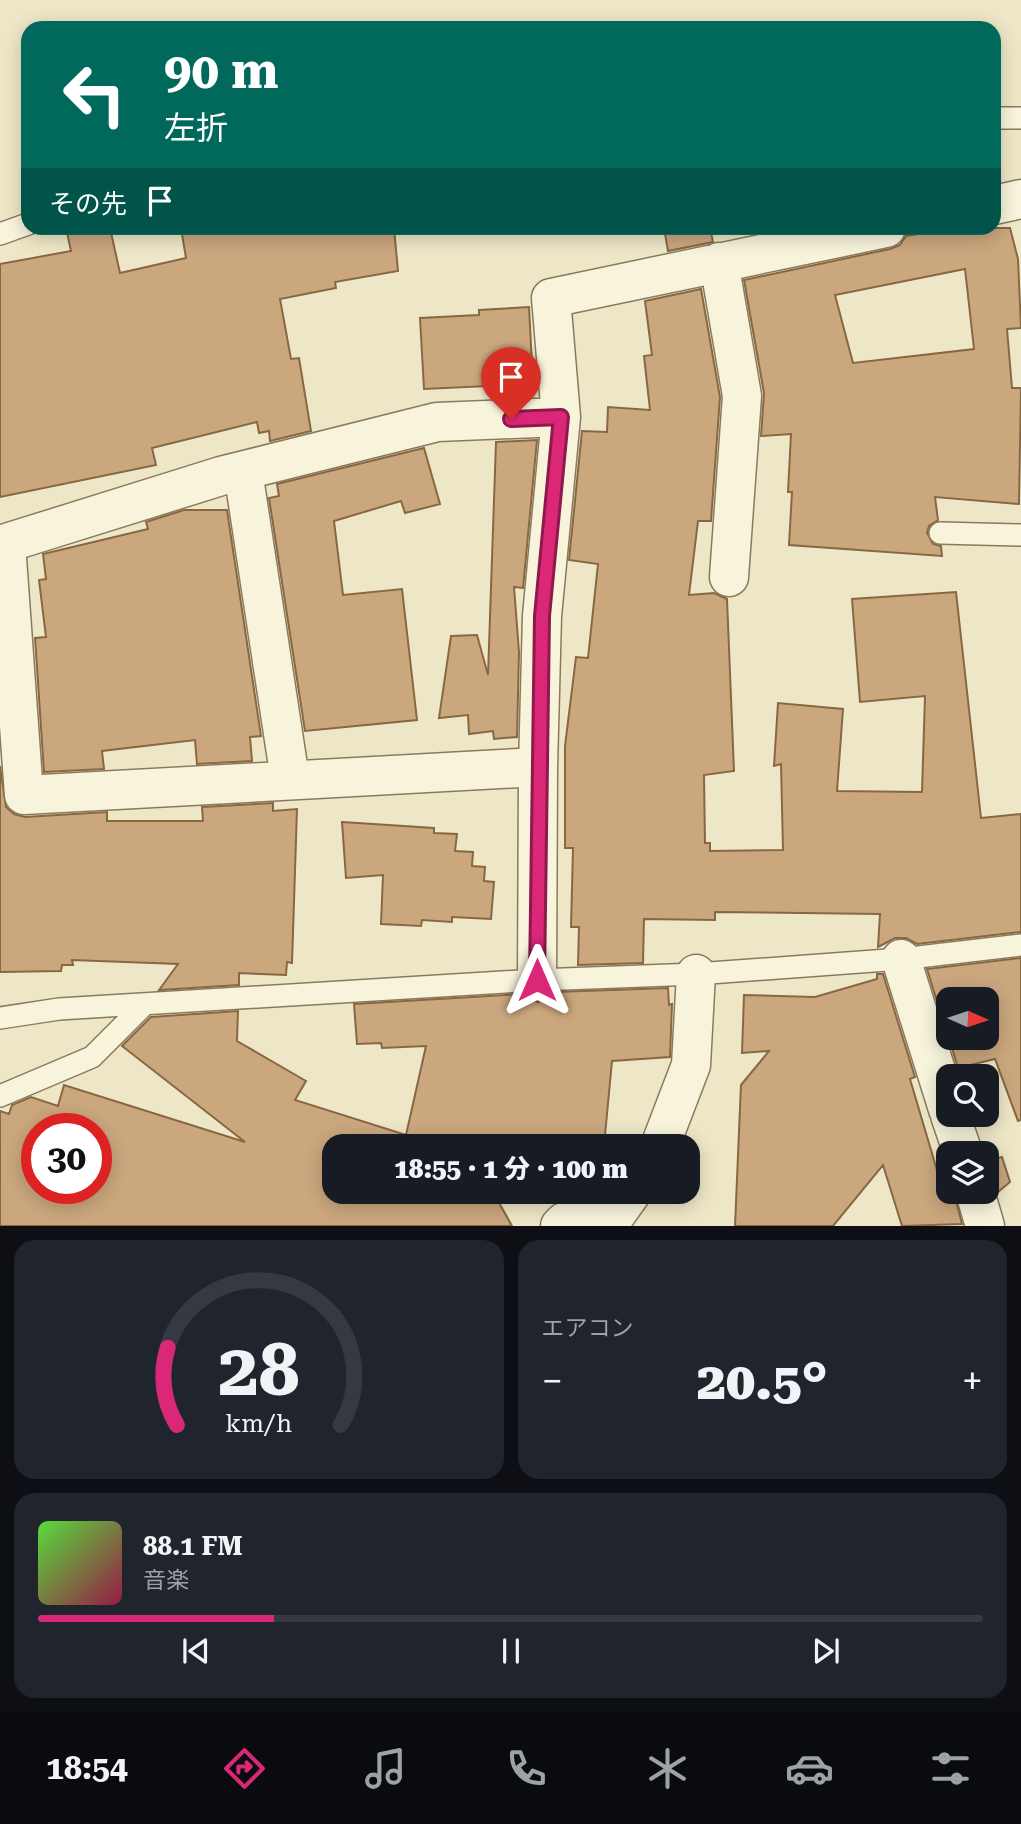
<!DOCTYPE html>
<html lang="ja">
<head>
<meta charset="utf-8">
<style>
	:root { --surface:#171b24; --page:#20242c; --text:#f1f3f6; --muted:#9ea1a6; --line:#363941; --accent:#db2777 }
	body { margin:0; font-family:"Roboto Serif","Noto Sans JP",serif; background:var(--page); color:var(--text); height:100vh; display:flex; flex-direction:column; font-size:26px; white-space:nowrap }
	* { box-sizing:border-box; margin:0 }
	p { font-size:23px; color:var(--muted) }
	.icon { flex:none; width:38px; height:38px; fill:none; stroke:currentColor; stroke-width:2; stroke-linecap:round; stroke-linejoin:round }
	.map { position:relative; height:1226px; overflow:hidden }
	.side { display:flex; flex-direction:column; gap:14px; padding:14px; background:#0d0f14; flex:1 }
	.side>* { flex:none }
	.hud { position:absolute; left:21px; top:21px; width:980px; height:214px; border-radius:21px; box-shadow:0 4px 18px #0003; background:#00695c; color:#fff; overflow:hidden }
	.needle { width:46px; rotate:93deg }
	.tools { position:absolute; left:936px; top:987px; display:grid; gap:14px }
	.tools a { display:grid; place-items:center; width:63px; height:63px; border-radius:14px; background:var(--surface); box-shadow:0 4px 18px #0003; font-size:35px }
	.speed { position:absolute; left:21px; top:1113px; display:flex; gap:14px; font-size:35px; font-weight:700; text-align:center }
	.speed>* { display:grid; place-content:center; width:91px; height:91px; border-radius:50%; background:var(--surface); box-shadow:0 4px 18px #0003; line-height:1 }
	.speed .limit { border:10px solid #d22; background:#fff; color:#111 }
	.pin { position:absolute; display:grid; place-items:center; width:60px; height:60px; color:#fff; margin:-72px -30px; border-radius:50% 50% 50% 0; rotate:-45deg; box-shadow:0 0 7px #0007 }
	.pin .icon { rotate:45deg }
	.me { position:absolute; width:77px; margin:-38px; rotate:0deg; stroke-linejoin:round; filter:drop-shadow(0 0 5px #0008) }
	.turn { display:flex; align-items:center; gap:24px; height:147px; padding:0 28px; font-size:32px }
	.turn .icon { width:91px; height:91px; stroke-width:2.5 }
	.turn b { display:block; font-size:49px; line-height:60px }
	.then { display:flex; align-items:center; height:66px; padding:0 28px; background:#0003; gap:14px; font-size:26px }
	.big { font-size:52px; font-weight:800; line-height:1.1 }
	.side .card { flex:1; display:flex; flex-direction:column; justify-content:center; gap:10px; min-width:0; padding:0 24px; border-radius:21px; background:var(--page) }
	.side .dial { align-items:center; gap:0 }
	.dial svg { height:182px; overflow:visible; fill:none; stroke:var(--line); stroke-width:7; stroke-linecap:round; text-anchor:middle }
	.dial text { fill:var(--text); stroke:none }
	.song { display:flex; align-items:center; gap:21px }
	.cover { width:84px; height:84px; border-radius:10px; background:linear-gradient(135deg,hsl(110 70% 55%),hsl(340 70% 35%)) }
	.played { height:7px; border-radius:4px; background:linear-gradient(90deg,var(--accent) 25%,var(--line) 25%) }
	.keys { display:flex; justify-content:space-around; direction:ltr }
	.heat { display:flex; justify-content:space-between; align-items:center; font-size:38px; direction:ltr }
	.side .tiles { flex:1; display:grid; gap:14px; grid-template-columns:1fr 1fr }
	.card:last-child { grid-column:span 2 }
	.trip { position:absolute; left:322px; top:1134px; width:378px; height:70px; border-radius:21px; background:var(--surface); box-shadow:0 4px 18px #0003; font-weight:800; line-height:70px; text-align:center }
	.tab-bar { display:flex; height:112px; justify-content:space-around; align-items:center; background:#090b0e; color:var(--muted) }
	.tab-bar .icon { width:49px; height:49px }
	.tab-bar .current { color:var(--accent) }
	.tab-bar b { font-size:32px; color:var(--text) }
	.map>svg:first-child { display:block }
	.building { fill:#cba77e; stroke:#886743; stroke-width:2; fill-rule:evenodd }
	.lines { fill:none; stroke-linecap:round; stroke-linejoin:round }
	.lane-casing { stroke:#8a7a5d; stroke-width:24 }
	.street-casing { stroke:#8a7a5d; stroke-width:41 }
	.lane { stroke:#f8f3db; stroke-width:21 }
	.street { stroke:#f8f3db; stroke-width:38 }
	.route-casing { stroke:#8e194d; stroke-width:18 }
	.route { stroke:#db2777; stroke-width:12 }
</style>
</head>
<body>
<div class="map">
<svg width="1021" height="1226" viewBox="0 0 1021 1226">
	<rect width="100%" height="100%" fill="#eee7c7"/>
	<path class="building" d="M66,228H110L120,273L186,258L181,228H394L398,271L335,282L336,288L280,299L291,359L299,358L311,431L270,441L269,431L259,433L257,422L152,448L156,465L0,497V264L71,251Z
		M664,228H710L713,242L668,251Z
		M953,228H1010L1018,259L1021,328L1007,329L1012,388H1021L1019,504L935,497L938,520L929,526L927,533L933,544L941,546L942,556L789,545L792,492H788L791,434L761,436L764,393L744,280L890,249L900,245L906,236ZM965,269L974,349L853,363L835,295Z
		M701,289L720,397L711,521H698L689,595L714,593L727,599L734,771L704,775L705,843H710V851L783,850L781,764L774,766L778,703L843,709L837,791L922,792L925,696L860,702L852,599L956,592L981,818L1021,814V932L917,944L906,938H895L878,947L880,914L715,912V920L644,919L643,963L578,965L579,927H571L573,848H565V746L576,657L588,658L598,564L569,560L582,431L607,432L608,407L650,410L644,356L652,355L645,301Z
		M529,307L533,384L424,389L420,318L479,315V310Z
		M537,440L523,588L514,587L519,652L517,737L494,739L493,731L469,734L468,715L439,718L451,636L477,635L488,675L496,442Z
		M424,448L440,504L405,513L401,501L334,521L343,595L402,589L417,720L305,731L269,498L279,496L277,484Z
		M184,510H227L261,736L250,737L252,761L197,764L195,740L102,751L104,769L44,772L35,638L46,637L39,580L46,579L43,554L148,529L146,522Z
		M0,766L6,807L14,814L25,817L107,812V821H203L202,807L273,803V811L297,809L292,963L287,962L286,975L239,973V985L159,990L178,964L72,960L73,965H62L61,971L0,972Z
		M342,822L434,828V833L457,834L455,851L473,852L472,866L485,867L484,881L494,882L491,919L452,917V922L422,920L421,926L381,924L383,875L346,878Z
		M1021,958V1120L1018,1121L995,1059L958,1068L949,1038H987V999H948V1037L927,969Z
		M877,974H883L915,1077L910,1079L939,1177L948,1174V1192H954L962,1224L902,1226L883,1165L833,1226H735L741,1085L769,1051L742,1053L744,995L815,997L877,979Z
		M668,988L669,1005L672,1004L670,1057L612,1061L604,1146H334V1192H493L512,1226H0V1111L9,1114L12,1105L31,1097L58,1106L64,1085L245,1142L122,1046L151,1017L238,1011L237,1041L306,1081L295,1100L406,1135L426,1046L382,1048L381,1043L357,1044L354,1004L521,994L538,1002L555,992ZM37,1129H96V1188H37Z
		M1002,1157L1010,1182L998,1192L987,1174V1161Z"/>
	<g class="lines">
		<g class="lane-casing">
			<path id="lane" d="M994,118H1021
				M0,234L28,224
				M940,533L1021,535
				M0,1018L59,1009L537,980L696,974L901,959L1021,945
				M0,1096L92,1057L145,1004"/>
		</g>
		<g class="street-casing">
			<path id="street" d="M994,205L1021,199
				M719,262L742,396L729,577
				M243,471L290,779
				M6,544L24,795L538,767L537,980
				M0,545L221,476L437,422L561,417
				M538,767L542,616L561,417L551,298L886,228
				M901,959L948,1109
				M950,1115L963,1153
				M660,1146L691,1065L696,974
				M975,1192L985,1226
				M560,1226L564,1222L612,1220L632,1192"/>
		</g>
		<use href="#lane" class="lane"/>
		<use href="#street" class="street"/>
	</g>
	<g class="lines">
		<g class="route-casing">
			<path id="route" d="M511,419L561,417L542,616L537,980"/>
		</g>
		<use href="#route" class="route"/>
	</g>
</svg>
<div class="tools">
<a><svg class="needle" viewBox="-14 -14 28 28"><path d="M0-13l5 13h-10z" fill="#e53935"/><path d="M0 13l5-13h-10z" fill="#9ea1a6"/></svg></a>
<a><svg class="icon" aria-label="search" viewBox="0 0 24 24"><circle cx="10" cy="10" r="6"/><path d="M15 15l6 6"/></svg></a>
<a><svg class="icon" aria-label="layers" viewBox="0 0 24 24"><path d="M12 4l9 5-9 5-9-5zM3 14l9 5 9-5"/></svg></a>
</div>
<div class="speed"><div class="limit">30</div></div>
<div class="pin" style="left:511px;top:419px;background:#d93025"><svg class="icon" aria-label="arrive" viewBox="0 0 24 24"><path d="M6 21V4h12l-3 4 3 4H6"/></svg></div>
<svg class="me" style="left:537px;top:980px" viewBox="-20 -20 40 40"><path d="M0-17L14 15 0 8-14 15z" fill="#db2777" stroke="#fff" stroke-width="4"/></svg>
<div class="trip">18:55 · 1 分 · 100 m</div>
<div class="hud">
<div class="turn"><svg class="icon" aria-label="left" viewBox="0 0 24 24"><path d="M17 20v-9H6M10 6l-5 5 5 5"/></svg><div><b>90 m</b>左折</div></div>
<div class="then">その先<svg class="icon" aria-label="arrive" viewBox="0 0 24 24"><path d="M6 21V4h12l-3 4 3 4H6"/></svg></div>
</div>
</div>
<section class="side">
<div class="tiles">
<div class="card dial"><svg viewBox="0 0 100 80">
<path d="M14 69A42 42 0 1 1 86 69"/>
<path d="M14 69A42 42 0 0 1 10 35" stroke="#db2777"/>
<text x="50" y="56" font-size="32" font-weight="700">28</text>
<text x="50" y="72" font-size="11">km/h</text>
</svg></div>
<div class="card"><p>エアコン</p>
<div class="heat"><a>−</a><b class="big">20.5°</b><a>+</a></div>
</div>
<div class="card">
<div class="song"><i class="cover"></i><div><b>88.1 FM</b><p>音楽</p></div></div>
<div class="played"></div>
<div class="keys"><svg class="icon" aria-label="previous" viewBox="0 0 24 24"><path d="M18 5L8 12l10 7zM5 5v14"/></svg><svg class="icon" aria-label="pause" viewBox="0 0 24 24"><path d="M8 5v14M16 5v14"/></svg><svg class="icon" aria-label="next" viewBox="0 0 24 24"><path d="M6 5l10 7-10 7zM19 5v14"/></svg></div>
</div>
</div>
</section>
<nav class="tab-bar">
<b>18:54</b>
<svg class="icon current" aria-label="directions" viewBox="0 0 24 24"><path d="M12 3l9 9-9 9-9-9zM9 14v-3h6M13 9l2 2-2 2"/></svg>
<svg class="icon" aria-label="music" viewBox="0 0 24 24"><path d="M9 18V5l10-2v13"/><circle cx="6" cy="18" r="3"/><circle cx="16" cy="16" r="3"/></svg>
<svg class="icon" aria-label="phone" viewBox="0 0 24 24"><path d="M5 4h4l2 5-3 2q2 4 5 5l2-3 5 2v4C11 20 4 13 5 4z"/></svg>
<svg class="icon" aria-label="climate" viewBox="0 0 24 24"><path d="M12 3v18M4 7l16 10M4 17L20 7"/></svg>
<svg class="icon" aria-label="car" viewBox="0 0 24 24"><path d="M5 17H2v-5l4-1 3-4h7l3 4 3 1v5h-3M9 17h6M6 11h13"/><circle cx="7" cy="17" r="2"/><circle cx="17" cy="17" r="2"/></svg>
<svg class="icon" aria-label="filters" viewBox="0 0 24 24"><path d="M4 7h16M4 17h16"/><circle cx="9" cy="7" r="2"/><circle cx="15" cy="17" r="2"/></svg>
</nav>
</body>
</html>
